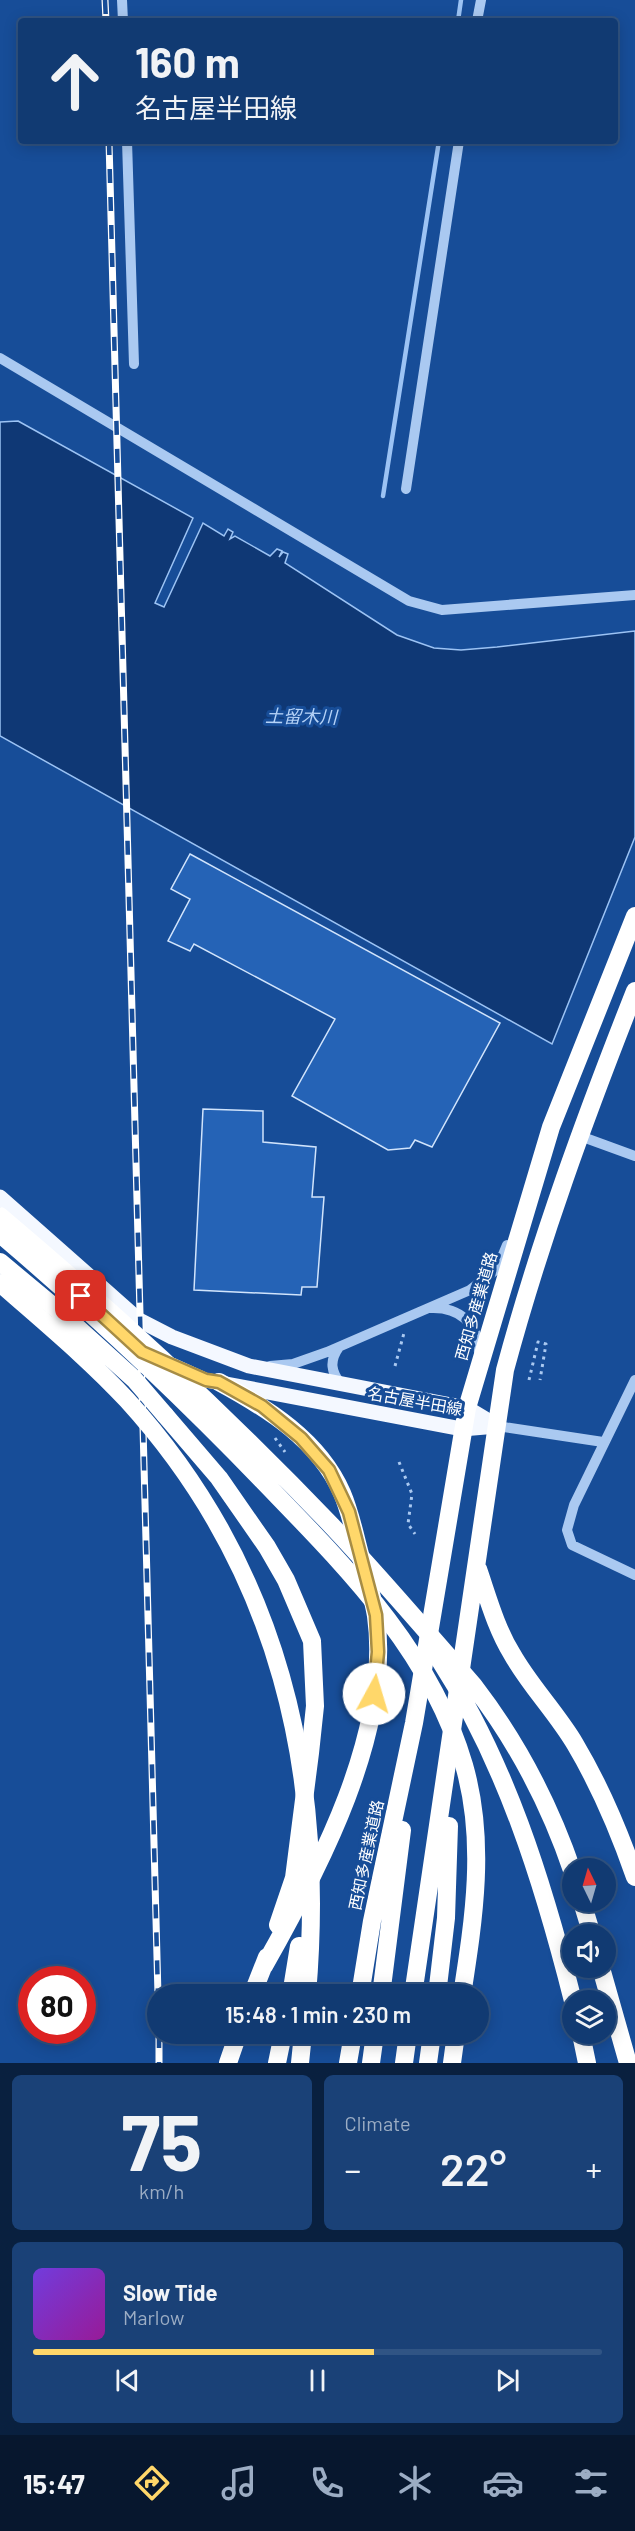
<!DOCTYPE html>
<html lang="en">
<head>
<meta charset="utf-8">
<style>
	:root { --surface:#113a72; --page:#1a4177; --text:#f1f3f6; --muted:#9cadc4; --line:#305484; --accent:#ffd76a }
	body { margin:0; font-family:Barlow,"Noto Sans JP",sans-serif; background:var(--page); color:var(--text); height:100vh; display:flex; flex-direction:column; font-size:22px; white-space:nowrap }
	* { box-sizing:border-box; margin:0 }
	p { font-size:20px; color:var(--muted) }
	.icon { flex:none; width:33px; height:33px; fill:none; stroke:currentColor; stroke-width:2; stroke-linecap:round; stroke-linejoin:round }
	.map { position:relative; height:2063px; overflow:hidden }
	.sheet { display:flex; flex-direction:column; gap:12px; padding:12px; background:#09203f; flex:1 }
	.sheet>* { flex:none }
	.banner { position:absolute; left:18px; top:18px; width:600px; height:126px; border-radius:6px; box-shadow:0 3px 15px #0003,0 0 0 2px var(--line); background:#113a72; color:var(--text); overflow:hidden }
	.needle { width:39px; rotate:355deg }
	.fabs { position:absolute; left:562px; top:1858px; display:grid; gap:12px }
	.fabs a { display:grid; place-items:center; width:54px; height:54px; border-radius:50%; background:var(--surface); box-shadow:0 3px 15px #0003,0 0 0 2px var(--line); font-size:30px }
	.speed { position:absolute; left:18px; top:1966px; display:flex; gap:12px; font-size:30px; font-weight:700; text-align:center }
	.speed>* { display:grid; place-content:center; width:78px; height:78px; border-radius:50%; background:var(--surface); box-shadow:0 3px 15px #0003,0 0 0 2px var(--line); line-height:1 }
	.speed .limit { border:9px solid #d22; background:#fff; color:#111 }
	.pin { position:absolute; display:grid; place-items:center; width:51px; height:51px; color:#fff; margin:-26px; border-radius:12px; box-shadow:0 3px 9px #0006 }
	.me { position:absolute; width:66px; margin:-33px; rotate:6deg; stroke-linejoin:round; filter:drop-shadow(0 0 4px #0008) }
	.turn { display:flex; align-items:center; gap:21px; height:126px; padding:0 18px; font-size:27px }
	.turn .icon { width:78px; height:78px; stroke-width:2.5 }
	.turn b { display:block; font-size:42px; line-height:51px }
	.big { font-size:45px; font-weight:600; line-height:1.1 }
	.sheet .card { flex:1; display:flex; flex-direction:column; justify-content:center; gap:9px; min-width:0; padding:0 21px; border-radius:9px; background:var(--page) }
	.sheet .dial { align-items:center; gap:0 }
	.dial b { font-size:78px; line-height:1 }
	.song { display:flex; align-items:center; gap:18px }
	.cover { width:72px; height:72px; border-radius:9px; background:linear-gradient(135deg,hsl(260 70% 55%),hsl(300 70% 35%)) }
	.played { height:6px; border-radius:3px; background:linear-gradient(90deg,var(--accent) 60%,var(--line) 60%) }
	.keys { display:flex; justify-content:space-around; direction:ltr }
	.heat { display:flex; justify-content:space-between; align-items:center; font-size:33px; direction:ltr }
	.sheet .tiles { flex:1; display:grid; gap:12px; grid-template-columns:1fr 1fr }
	.card:last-child { grid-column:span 2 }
	.trip { position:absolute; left:147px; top:1984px; width:342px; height:60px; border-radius:30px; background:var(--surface); box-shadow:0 3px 15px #0003,0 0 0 2px var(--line); font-weight:600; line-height:60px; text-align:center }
	.dock { display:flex; height:96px; justify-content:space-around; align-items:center; background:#07172e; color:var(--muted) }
	.dock .icon { width:42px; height:42px }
	.dock .current { color:var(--accent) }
	.dock b { font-size:27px; color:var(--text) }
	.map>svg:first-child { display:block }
	.water { fill:#0f3875; stroke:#9cc3f4; stroke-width:1.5 }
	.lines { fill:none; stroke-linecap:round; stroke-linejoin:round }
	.stream { stroke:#9cc3f4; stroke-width:4.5 }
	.building { fill:#2563b6; stroke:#d1e4fc; stroke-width:1.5 }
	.path { stroke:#aac9f1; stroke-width:3; stroke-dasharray:3 4.5; stroke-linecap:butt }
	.minor { stroke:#aac9f1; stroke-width:10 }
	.major { stroke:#f4f8ff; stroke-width:15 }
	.highway { stroke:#fff; stroke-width:18 }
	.rail-casing { stroke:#fff; stroke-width:7 }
	.rail { stroke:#174d98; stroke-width:4.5; stroke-dasharray:14; stroke-linecap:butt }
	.highway-bridge { stroke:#fff; stroke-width:18 }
	.route-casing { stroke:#a68c45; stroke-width:15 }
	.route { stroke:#ffd76a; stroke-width:10 }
	.labels { text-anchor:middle; stroke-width:6; stroke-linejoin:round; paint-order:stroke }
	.street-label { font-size:16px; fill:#fff; stroke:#174d98 }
	.water-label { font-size:18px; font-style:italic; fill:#b6d3f8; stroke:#174d98 }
</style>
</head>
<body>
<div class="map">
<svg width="635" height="2063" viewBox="0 0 635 2063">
	<rect width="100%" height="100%" fill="#174d98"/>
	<path class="water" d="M18,421L193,518L155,603L164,607L203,523L224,536L228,529L233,532L230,539L235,536L270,556L277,549L282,551L279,557L283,552L288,554L285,563L397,635L434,648L461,650L497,647L635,631V837L552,1044L0,736V422Z"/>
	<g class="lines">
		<path class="stream" d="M458,21L461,0
			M383,496L439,141"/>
	</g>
	<path class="building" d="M190,854L500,1023L432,1147L415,1140L410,1148L388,1150L292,1096L335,1019L194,944L190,951L168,941L190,899L171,889Z
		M203,1109L263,1111V1142L316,1147L312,1197H324L317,1287H302L301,1295L194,1290Z"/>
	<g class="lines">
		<path class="path" d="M395,1366L404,1333
			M529,1380L538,1342L546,1344L540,1380
			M275,1438L285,1452
			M399,1462L412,1494L408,1524L415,1534"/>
		<path class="minor" d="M122,0L123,21
			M477,21L481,0
			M127,141L134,364
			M0,358L409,601L442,610L635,595
			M406,489L459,141
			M580,1136L635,1156
			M431,1308C459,1307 478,1323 479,1352
			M339,1347C329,1361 331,1372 341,1384
			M270,1366L293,1364L327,1352L470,1290L497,1269L507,1245
			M635,1380L574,1505L567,1530L572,1545L635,1575
			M497,1426L603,1442"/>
		<path class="major" d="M0,1197L139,1320L172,1337L249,1366L467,1408L497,1426
			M172,1365L205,1380L462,1429L497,1426"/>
		<path class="highway" d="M0,1262L60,1312
			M219,1382C267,1408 319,1440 342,1493C351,1514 355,1536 361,1558C366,1577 373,1597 376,1616C392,1731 319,1869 264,1966
			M165,1415L219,1478L267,1547L286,1580L312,1641L315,1706L310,1753L294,1878L278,1925
			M478,1569C488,1598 496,1628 512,1654C530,1686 556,1712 575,1744C600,1786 619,1831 635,1877
			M582,1902L592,1935
			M601,1968L628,2063
			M252,1995L267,1957
			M360,1995L372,1921L414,1723L467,1408L551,1127L635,916
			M381,1995L402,1830
			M413,1995L505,1370C540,1240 586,1115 635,991
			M437,1995L446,1918L449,1826
			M581,2034L587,2063
			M228,2063L238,2034
			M277,2063L283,2034
			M300,2063L303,2034
			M348,2063L353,2034
			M371,2063L375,2034
			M404,2063L408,2034
			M428,2063L432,2034
			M452,2063L456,2034"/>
		<g class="rail-casing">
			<path id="rail" d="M105,0L106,21
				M109,141L158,1995
				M159,2034V2063"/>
		</g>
		<use href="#rail" class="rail"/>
		<path class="highway-bridge" d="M0,1216C116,1314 227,1416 332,1526C381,1578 427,1632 474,1686C517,1742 550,1805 573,1873
			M0,1234C92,1312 179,1394 263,1481C343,1564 431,1650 464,1765C486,1841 474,1918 462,1995
			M0,1283C43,1321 88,1358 127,1400C280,1568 326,1773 307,1995
			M60,1312L134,1379L165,1415
			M439,1659C506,1763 543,1882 573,2001
			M291,1995L299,1946"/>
	</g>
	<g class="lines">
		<g class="route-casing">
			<path id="route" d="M81,1296L142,1352L206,1380L219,1382L262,1406L301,1438L329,1470L349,1512L376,1615L378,1652L374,1694"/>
		</g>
		<use href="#route" class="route"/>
	</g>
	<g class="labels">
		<g class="street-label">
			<text transform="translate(476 1306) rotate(-74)" y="6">西知多産業道路</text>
			<text transform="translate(415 1401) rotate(10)" y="6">名古屋半田線</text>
			<text transform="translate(366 1855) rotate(-78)" y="6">西知多産業道路</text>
		</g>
		<g class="water-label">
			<text transform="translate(301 717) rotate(1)" y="6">土留木川</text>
		</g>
	</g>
</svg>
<div class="fabs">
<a><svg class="needle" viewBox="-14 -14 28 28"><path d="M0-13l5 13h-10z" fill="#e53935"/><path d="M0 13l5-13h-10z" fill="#9cadc4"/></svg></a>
<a><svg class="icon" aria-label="sound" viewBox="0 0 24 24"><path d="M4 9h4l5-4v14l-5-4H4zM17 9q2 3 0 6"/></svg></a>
<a><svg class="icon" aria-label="layers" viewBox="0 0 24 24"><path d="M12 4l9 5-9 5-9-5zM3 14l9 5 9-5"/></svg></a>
</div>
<div class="speed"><div class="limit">80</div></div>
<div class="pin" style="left:81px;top:1296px;background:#d93025"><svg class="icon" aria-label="arrive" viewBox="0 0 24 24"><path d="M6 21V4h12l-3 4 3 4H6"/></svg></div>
<svg class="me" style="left:374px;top:1694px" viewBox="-20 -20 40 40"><circle r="19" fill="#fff"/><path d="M0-13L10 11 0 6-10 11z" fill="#ffd76a"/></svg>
<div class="trip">15:48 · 1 min · 230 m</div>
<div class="banner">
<div class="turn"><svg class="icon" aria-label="ahead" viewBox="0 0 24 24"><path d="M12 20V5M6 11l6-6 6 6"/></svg><div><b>160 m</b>名古屋半田線</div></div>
</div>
</div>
<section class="sheet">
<div class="tiles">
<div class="card dial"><b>75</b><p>km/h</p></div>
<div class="card"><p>Climate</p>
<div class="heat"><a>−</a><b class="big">22°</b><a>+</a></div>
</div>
<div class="card">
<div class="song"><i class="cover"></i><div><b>Slow Tide</b><p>Marlow</p></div></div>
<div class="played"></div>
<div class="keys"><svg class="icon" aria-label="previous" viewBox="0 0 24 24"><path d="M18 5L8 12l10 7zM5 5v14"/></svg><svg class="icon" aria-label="pause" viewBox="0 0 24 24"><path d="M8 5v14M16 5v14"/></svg><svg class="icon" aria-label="next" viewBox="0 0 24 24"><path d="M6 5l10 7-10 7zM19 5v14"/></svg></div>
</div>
</div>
</section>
<nav class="dock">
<b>15:47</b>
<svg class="icon current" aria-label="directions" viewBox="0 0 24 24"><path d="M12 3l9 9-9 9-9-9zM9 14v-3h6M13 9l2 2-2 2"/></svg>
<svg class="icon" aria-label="music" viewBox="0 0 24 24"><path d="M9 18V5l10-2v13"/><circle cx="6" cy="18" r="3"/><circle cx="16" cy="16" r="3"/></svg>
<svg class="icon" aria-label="phone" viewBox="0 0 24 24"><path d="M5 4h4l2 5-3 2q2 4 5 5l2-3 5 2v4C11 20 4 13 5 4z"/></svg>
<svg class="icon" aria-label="climate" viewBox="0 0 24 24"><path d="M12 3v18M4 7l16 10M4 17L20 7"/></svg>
<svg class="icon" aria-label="car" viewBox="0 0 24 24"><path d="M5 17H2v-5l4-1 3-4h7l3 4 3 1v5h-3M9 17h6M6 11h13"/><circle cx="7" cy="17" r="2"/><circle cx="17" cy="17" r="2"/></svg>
<svg class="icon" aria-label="filters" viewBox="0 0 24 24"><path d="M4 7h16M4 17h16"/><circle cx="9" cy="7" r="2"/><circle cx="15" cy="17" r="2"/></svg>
</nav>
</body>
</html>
